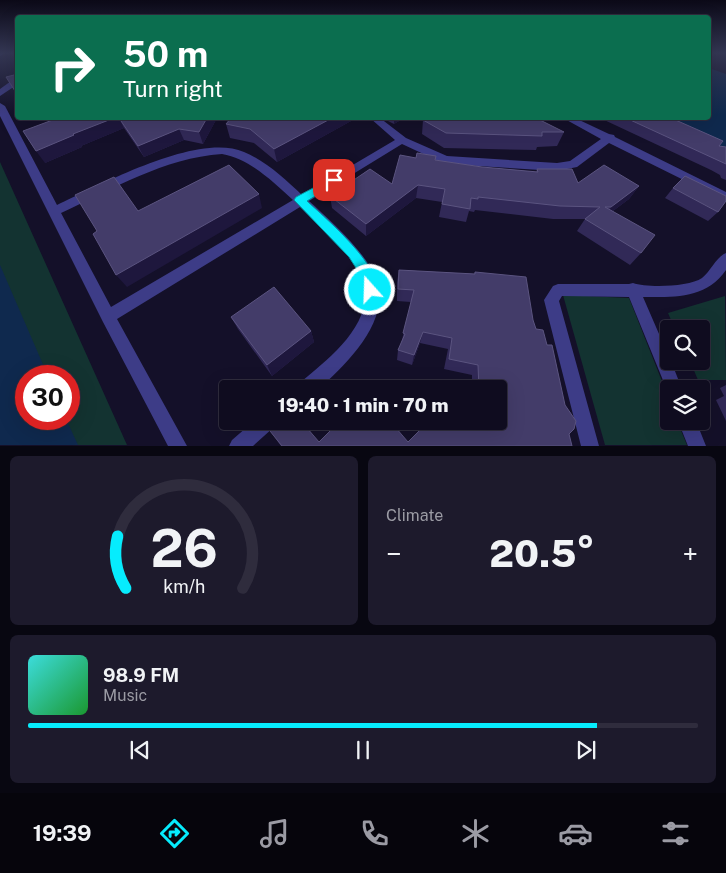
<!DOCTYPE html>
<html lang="en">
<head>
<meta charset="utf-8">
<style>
	:root { --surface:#0f0c1f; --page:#1d1a2c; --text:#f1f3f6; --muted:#9b9ba4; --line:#2f2c3d; --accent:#06ecfd }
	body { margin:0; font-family:"Public Sans",sans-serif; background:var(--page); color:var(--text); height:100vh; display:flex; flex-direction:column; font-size:19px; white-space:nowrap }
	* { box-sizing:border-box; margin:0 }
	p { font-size:16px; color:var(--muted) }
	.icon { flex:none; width:28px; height:28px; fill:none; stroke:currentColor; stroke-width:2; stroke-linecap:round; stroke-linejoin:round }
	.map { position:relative; height:446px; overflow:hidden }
	.details { display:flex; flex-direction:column; gap:10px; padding:10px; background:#080711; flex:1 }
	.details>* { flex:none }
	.banner { position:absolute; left:15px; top:15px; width:696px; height:105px; border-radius:5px; box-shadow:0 5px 20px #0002,0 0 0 1px var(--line); background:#0b6e4f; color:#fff; overflow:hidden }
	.controls { position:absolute; left:660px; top:320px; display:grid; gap:10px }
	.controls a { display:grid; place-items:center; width:50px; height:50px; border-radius:5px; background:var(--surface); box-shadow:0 5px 20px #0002,0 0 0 1px var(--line); font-size:25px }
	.speed { position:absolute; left:15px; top:365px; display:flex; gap:10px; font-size:25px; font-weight:700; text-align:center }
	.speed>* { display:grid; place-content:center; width:65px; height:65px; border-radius:50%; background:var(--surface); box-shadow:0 5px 20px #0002,0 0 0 1px var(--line); line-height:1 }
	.speed .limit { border:8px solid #d22; background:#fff; color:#111 }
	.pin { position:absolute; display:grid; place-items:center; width:42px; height:42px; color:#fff; margin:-21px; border-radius:10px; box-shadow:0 2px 8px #0006 }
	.me { position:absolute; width:55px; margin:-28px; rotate:340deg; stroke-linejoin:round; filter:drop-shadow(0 0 4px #0008) }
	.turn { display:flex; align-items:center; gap:18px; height:105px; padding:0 25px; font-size:22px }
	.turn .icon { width:65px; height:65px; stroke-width:2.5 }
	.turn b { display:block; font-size:35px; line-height:42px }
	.big { font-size:38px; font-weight:800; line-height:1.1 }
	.details .tile { flex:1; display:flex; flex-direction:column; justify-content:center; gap:8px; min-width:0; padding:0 18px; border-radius:8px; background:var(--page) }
	.details .dial { align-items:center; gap:0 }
	.dial svg { height:130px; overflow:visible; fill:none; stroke:var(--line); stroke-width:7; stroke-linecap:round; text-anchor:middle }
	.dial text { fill:var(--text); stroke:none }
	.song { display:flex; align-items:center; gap:15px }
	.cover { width:60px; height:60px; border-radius:8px; background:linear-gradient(135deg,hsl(180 70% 55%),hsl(130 70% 35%)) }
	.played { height:5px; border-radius:2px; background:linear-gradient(90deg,var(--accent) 85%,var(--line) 85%) }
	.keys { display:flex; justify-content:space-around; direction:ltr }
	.heat { display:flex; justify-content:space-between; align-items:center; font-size:28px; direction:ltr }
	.details .tiles { flex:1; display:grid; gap:10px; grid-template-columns:1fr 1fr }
	.tile:last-child { grid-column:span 2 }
	.trip { position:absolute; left:219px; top:380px; width:288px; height:50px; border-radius:5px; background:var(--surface); box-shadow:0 5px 20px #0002,0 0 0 1px var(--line); font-weight:800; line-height:50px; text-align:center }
	.tab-bar { display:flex; height:80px; justify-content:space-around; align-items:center; background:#06050c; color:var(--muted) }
	.tab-bar .icon { width:35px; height:35px }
	.tab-bar .on { color:var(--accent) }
	.tab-bar b { font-size:22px; color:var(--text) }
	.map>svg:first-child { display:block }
	.green { fill:#133331; fill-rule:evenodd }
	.water { fill:#0f294e }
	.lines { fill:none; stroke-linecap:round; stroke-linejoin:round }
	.minor { fill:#3d3c87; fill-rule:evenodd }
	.wall { fill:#312957 }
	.shaded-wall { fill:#1e173d }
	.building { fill:#433c69; stroke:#5b5480 }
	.route { fill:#06ecfd; stroke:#0499a4 }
</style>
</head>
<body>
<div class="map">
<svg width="726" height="446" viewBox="0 0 726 446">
	<rect width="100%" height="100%" fill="#141029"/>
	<path class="green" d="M0,162L127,445H0ZM26,376H69V419H26Z
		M563,295L629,298L669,399V421H677L687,445H605Z
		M725,296L726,380H698L690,361H701V329H675L668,313Z"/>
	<path class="water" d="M709,68L726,74V149L652,118H709Z
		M0,265L48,376H26V419H66L78,445H0Z"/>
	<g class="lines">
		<path class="minor" d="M0,53H5L0,56Z
			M18,76V84L0,96V89Z
			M0,103L5,106L57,205C101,185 197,132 244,152C266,161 285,179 302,195L395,140L370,118H380L406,138L447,156L557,163L570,161L601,139L563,118H575L609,134L614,135L615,137L726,192V201L609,143L577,167L557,171L445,164L402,144L309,201C329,219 365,252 375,276C394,319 347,363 319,389H298L300,383C328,359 376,324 363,280C357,260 316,222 300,207L117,319L187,446H168L103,322L0,116ZM222,154C250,159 272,181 293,200L111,307L61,213C113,189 164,158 222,154Z
			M726,253V270C706,299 675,297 643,297L669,357V361H671L682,389H669V395L629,297L562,296L559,301L599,446H581L544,300L553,286L558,284H629L633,283C647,288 689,287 702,278C711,271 716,257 726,253Z
			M254,421H277L274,427L253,446H229L232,440Z
			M678,421H696L706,446H688Z"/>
	</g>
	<path class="wall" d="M66,118H217L203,144L184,140L144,157L124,128L81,146L82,147L45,163Z
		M231,118H352L351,121L277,162L254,143L230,138L226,124Z
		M382,118H404L394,124Z
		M600,118H674L673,119L719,146L726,147V180L721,178L720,175L711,170Z
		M423,120L564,132L557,146L537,147L536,150L444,148L422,134Z
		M416,158L435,160L482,167L536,172L537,169L578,183L639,186L629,199L613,211L641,253L630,265L577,231L585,219H553L475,210L474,212L469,211L466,222L439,217L442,202L416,198L366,236L332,208L330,196L392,184Z
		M673,188L718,212L708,221L665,198Z
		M399,270L474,274L475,272L533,320L569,434L572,446H281L270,431L319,442H408L429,421H498V389H472V375L444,369L448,349L420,343L412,365L397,360L398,350L401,344L411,302L397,301V282Z
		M231,317L311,331L314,342L272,376L238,329Z
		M726,385V421L716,400L724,396L720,388Z"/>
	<path class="shaded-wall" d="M114,118H119L124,128L81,146L82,147L45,163L36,151L73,134Z
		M207,118H217L203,144L199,132Z
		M332,118H352L351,121L277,162L274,149Z
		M394,118H404L394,124Z
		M179,129L184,140L144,157L138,146Z
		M418,185L416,198L366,236V224Z
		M639,186L629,199L602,219L611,207Z
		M259,194L262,208L127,287L116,275Z
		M311,331L314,342L272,376L267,365Z
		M423,332L420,343L412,365L414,355Z"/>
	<path class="building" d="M18,74V90L15,91L6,77Z
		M58,118H60L62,119L66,118H114L73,134L74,135L36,151L23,131Z
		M119,118H207L199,132L179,129L138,146Z
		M231,118H332L274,149L250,129L226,124Z
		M428,118H536L564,132H542V136L446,133L423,120Z
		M626,118H672H671L723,141L719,146L726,147V164Z
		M417,153L436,156L435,160L482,167L538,172L537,169H572L578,183L604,165L639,186L611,207H605L655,235L641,253L585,219L600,207L560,206L478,197V199L471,198L470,209L442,204L445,189L418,185L366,224L330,196L370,169L392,184L400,155L416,158Z
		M229,165L259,194L116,275L93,234L97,231L75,195L114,177L138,211Z
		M685,176L726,196V201L718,212L673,188Z
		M399,270L475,274V272L526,277L533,320L536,329L543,330L547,345H552L565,405L576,421L574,429L569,434L572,446H282L270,431L280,421H301L319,442L340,421H390L408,442L429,421H475L480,427V421H498V389H479L478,365L449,359L452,338L423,332L414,355L398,350L405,334L403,333L414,290L398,289Z
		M274,287L311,331L267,365L231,317Z"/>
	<linearGradient id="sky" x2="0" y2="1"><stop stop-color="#0b0917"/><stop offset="0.46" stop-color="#343754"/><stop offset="1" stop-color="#343754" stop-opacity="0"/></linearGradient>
	<rect width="726" height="115" fill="url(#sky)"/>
	<path class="route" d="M334,177L337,178L339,180L337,183L307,201C324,217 387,270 375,294L370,296L366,294L363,279L349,257L294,200L296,197Z"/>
</svg>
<div class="controls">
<a><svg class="icon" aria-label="search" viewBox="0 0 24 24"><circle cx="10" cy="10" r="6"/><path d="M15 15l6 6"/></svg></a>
<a><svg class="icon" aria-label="layers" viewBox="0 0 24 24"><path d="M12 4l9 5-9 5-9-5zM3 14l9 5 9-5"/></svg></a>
</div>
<div class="speed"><div class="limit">30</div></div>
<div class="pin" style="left:334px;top:180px;background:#d93025"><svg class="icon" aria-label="arrive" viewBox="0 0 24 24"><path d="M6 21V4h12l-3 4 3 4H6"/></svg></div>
<svg class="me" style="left:370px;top:290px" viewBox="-20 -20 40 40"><circle r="17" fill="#06ecfd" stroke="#fff" stroke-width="3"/><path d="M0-11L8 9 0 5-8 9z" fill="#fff"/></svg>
<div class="trip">19:40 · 1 min · 70 m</div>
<div class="banner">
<div class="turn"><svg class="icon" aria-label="right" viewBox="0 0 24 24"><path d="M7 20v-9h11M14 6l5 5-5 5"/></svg><div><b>50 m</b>Turn right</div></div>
</div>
</div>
<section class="details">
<div class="tiles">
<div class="tile dial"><svg viewBox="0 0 100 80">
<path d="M14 69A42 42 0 1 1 86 69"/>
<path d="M14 69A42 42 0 0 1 9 37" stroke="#06ecfd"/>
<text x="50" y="56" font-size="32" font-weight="700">26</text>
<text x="50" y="72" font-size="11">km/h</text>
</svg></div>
<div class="tile"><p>Climate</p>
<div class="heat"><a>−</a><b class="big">20.5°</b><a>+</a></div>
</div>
<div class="tile">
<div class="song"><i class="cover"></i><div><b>98.9 FM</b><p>Music</p></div></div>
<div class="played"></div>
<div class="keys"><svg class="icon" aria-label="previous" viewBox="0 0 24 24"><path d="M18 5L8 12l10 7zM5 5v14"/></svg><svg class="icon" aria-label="pause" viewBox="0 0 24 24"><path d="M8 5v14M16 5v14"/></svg><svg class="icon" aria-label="next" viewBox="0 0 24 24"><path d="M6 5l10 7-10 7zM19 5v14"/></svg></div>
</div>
</div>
</section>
<nav class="tab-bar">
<b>19:39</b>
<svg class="icon on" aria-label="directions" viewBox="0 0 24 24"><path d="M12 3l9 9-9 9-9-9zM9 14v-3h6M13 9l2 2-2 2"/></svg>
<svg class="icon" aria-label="music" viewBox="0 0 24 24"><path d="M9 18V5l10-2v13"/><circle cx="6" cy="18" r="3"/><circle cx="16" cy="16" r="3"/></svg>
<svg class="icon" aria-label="phone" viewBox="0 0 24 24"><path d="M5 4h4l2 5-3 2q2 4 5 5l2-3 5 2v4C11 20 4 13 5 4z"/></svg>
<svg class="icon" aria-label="climate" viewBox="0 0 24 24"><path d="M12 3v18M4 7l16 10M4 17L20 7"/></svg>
<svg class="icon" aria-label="car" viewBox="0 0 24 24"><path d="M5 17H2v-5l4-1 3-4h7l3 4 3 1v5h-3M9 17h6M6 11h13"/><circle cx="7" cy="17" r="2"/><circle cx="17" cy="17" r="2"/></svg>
<svg class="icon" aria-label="filters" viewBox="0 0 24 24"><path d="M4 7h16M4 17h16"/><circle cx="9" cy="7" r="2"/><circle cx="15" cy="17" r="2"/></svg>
</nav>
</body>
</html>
